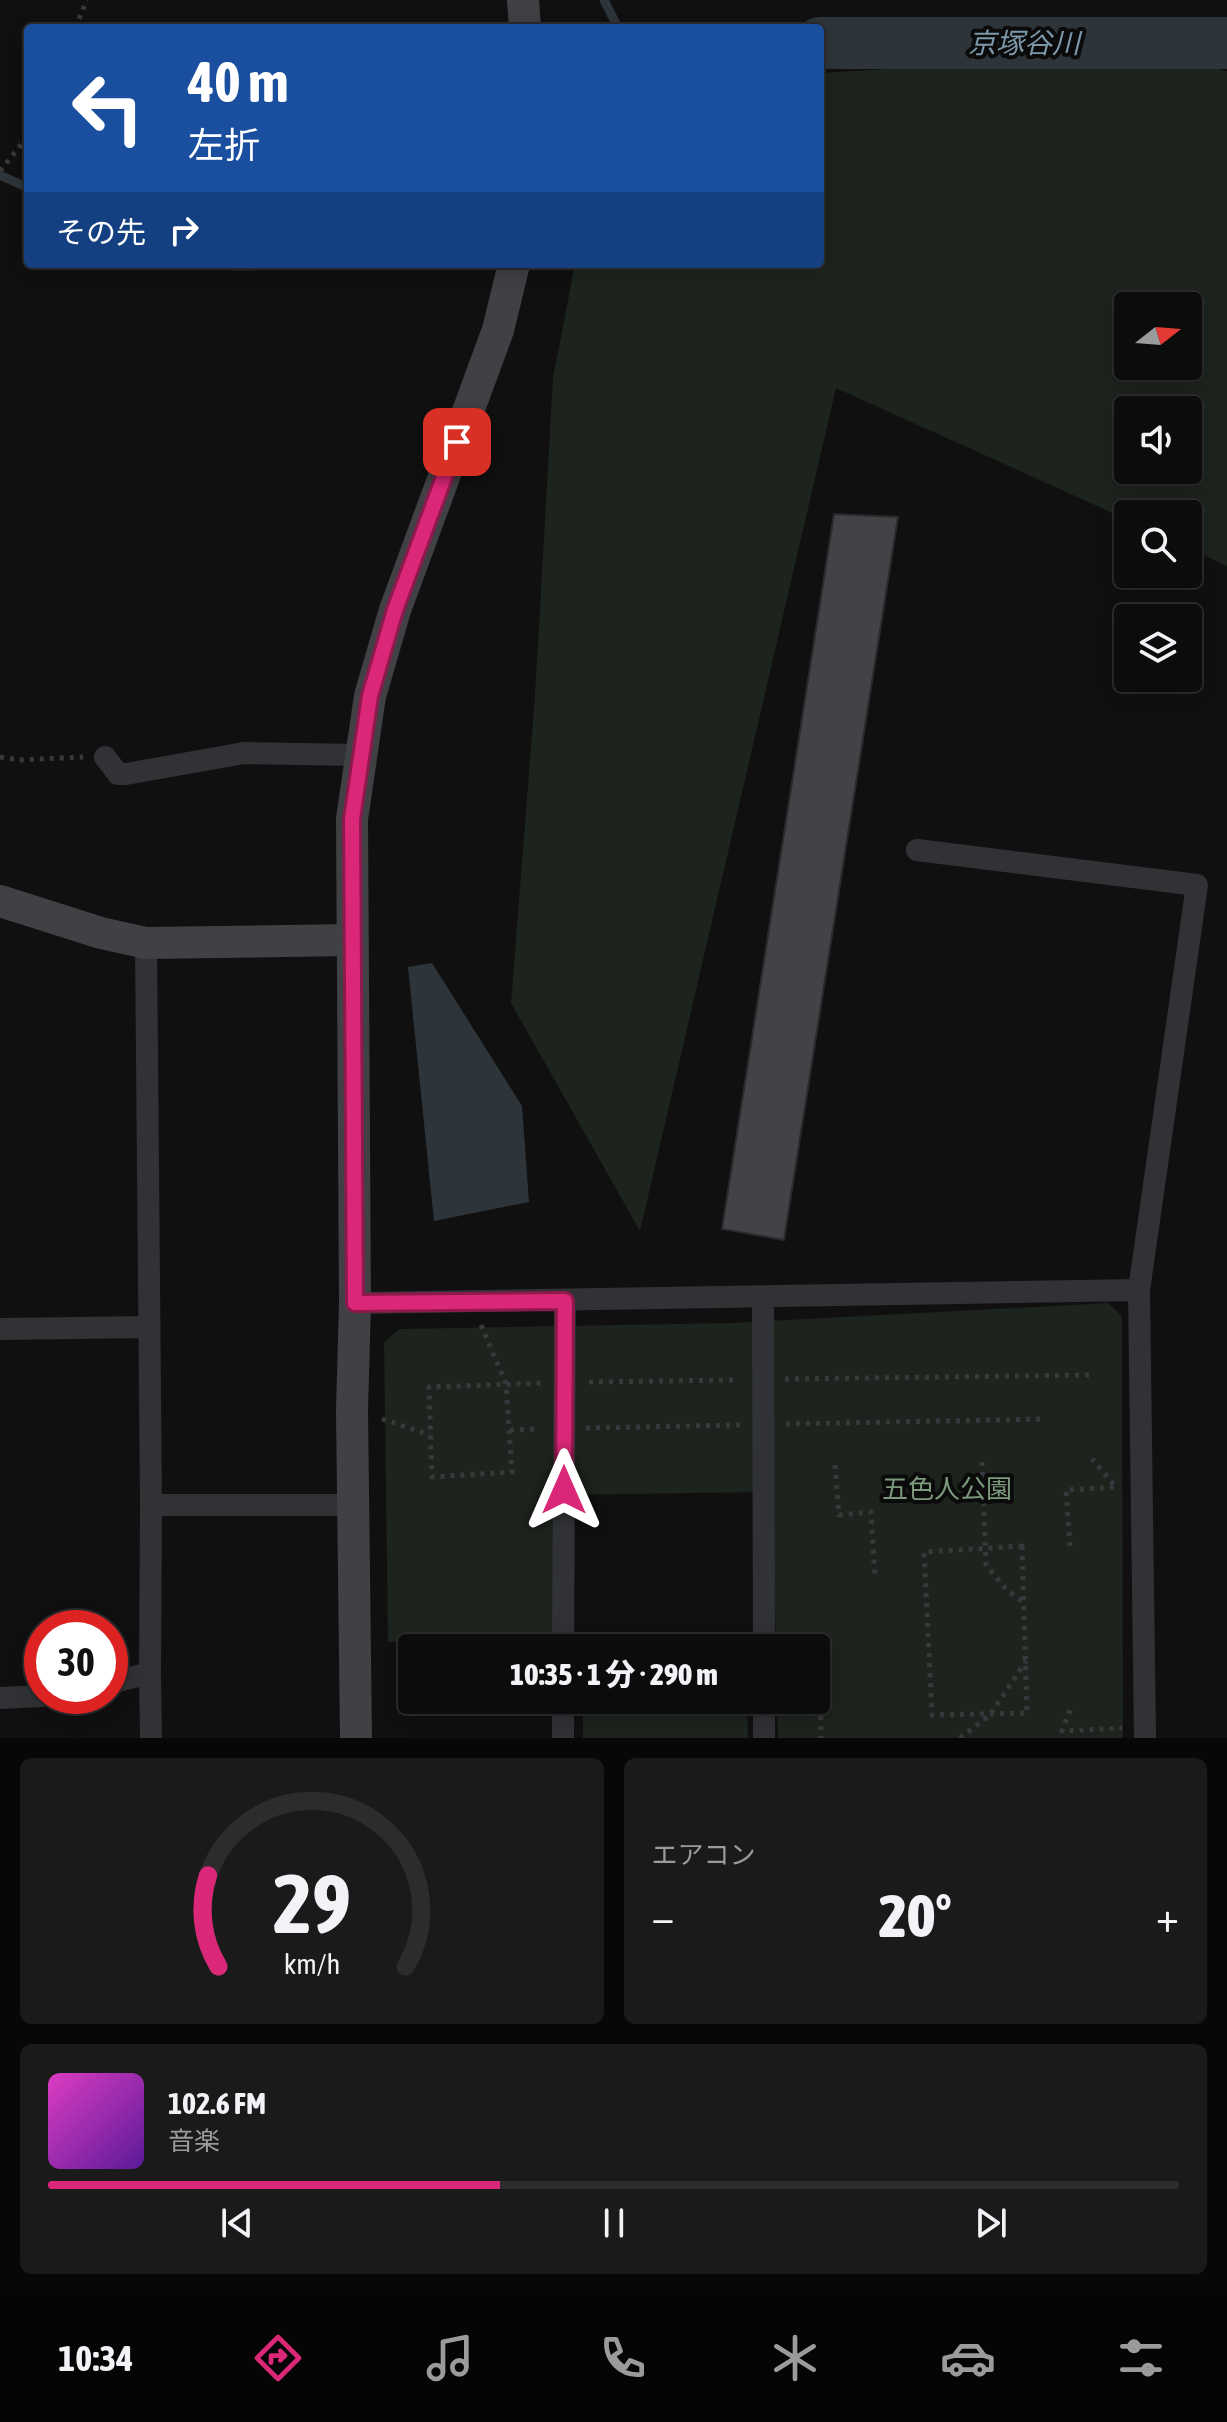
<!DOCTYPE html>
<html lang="ja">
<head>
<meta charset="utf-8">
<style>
	:root { --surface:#0c0c0d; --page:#1a1a1b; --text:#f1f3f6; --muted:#9a9b9d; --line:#2c2c2e; --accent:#db2777 }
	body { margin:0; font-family:"Asap Condensed","Noto Sans JP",sans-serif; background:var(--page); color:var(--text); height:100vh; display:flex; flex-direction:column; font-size:30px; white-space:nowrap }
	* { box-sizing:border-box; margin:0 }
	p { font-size:26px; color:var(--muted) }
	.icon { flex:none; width:44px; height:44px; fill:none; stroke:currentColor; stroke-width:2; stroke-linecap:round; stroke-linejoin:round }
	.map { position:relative; height:1738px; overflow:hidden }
	.side { display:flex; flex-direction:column; gap:20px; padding:20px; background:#070707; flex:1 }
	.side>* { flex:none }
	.guide { position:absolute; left:24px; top:24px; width:800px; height:244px; border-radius:8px; box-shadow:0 4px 20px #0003,0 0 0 2px var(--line); background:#1a4fa0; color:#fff; overflow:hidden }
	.needle { width:52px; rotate:73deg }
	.controls { position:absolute; left:1114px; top:292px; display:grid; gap:16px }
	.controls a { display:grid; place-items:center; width:88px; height:88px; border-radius:8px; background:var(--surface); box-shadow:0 4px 20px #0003,0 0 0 2px var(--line); font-size:40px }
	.speed { position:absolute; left:24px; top:1610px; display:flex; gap:16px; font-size:40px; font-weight:700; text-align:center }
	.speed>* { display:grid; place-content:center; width:104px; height:104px; border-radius:50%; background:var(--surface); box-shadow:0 4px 20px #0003,0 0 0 2px var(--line); line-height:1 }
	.speed .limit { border:12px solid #d22; background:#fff; color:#111 }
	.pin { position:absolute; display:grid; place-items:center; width:68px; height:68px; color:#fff; margin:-34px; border-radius:16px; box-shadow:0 4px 12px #0006 }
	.me { position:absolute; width:88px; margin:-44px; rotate:0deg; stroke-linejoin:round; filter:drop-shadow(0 0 6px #0008) }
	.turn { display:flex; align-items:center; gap:28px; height:168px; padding:0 32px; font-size:36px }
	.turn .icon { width:104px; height:104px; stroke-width:2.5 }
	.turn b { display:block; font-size:56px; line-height:68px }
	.then { display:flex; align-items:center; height:76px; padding:0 32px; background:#0003; gap:16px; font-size:30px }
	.big { font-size:60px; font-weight:800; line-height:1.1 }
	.side .card { flex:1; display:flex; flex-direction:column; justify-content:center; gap:12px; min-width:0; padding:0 28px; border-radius:12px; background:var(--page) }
	.side .dial { align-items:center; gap:0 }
	.dial svg { height:208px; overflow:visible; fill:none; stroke:var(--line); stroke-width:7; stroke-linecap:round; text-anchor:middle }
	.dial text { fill:var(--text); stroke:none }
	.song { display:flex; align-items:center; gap:24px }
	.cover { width:96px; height:96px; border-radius:12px; background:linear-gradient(135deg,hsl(310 70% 55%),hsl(270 70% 35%)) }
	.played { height:8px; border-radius:4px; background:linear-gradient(90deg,var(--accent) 40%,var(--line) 40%) }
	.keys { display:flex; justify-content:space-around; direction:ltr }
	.heat { display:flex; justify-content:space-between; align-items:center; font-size:44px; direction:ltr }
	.side .tiles { flex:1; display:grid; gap:20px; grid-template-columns:1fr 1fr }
	.card:last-child { grid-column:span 2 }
	.trip { position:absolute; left:398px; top:1634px; width:432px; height:80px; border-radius:8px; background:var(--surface); box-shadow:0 4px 20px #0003,0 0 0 2px var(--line); font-weight:800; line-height:80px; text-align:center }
	.tab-bar { display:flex; height:128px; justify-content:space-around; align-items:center; background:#050505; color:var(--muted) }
	.tab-bar .icon { width:56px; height:56px }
	.tab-bar .active { color:var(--accent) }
	.tab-bar b { font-size:36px; color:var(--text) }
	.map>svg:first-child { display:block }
	.green { fill:#1d231d; fill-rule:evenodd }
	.water { fill:#2d353a }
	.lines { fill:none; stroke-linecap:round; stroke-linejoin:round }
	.stream { stroke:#2d353a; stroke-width:9 }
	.river { stroke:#2d353a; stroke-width:52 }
	.building { fill:#414346; stroke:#2a2a2d; stroke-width:2 }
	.path { stroke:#37393c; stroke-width:5; stroke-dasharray:4 6; stroke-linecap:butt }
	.street { stroke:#313235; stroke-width:22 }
	.secondary { stroke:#3f4145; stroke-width:32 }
	.route-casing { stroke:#8e194d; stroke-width:20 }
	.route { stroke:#db2777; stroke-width:14 }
	.labels { text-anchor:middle; stroke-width:8; stroke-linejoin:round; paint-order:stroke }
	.park-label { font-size:26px; fill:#7c9a7b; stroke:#0b0b0c }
	.water-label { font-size:28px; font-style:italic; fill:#7c98a9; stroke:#0b0b0c }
</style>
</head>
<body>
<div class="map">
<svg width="1227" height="1738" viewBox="0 0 1227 1738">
	<rect width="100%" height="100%" fill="#101011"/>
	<path class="green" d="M1150,54L1227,71V566L1188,548V514H1128V520L836,388L640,1231L511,1003L535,696L553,378L575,264H820V73ZM1128,306H1188V366H1128ZM1128,410H1188V470H1128Z
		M1108,1303L1122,1316L1123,1738H778L777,1700H816V1648H776L772,1492L555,1495L553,1641L388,1642L384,1342L400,1329L731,1323Z
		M583,1700H747L748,1738H583Z"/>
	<path class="water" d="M432,963L522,1106L529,1202L434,1221L408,967Z"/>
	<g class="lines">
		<path class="stream" d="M604,0L618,28
			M0,175L28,188
			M227,264L234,266L352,264"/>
		<path class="river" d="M820,43H1227"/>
	</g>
	<path class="building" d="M834,514L898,517L784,1240L722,1229Z"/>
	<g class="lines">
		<path class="path" d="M75,28L87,0
			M0,171L28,136
			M0,757L19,760L83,757
			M481,1325L506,1384L512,1472L432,1477L429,1387L543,1383
			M785,1379L1092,1375
			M589,1382L739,1380
			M382,1419L430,1435
			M786,1424L1045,1419
			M586,1428L740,1425
			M510,1430L540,1429
			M982,1462L986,1565L1007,1590L1023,1602
			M835,1465L839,1515L871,1512L875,1578
			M1022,1546L1027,1713L932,1715L924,1552Z
			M1070,1546L1066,1490L1116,1487L1092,1459
			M820,1666L821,1738
			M1070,1710L1062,1731L1122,1728
			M960,1738L990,1715L1026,1661"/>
		<path class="street" d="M105,757L118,774H126L244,753L360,755
			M917,850L1197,885L1139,1290L1145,1738
			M146,943L151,1505H354
			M763,1297L764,1648
			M355,1303L1139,1290
			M0,1329L149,1327
			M563,1648L565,1301
			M150,1673L151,1738
			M110,1683L150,1673L151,1505
			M0,1698L42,1696
			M764,1700V1738
			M563,1738V1700"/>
		<path class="secondary" d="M523,0L525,28
			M0,901L101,933L146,943L351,940
			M356,1738L352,1410L355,1303L352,819L370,696L395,610L498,330L514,264"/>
	</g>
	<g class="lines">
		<g class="route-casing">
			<path id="route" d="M457,442L395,610L370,696L352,819L355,1303L565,1301L564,1490"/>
		</g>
		<use href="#route" class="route"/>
	</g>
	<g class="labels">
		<g class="park-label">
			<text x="947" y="1498">五色人公園</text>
		</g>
		<g class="water-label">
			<text x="1024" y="53">京塚谷川</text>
		</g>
	</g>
</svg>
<div class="controls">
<a><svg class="needle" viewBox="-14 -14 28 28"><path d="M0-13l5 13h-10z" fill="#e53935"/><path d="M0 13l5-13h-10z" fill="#9a9b9d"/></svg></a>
<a><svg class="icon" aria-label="sound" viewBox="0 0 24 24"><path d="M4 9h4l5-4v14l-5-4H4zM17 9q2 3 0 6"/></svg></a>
<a><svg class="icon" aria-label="search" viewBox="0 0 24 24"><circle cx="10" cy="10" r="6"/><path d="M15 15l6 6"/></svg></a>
<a><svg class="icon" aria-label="layers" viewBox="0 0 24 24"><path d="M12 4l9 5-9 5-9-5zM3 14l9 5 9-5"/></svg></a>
</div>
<div class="speed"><div class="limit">30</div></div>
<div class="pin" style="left:457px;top:442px;background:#d93025"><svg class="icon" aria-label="arrive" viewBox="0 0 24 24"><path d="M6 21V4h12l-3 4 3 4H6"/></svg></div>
<svg class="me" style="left:564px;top:1490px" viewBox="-20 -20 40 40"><path d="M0-17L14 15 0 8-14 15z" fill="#db2777" stroke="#fff" stroke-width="4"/></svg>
<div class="trip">10:35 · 1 分 · 290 m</div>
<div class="guide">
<div class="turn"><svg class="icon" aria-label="left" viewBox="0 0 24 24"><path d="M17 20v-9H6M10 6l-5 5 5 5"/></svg><div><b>40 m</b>左折</div></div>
<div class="then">その先<svg class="icon" aria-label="right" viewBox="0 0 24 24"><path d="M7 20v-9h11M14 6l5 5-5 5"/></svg></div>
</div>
</div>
<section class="side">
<div class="tiles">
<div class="card dial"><svg viewBox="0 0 100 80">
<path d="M14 69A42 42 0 1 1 86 69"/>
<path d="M14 69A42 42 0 0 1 10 34" stroke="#db2777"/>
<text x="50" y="56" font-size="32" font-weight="700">29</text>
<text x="50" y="72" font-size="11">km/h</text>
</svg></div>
<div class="card"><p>エアコン</p>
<div class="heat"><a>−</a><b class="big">20°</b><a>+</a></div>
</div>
<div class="card">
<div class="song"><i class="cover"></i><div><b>102.6 FM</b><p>音楽</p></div></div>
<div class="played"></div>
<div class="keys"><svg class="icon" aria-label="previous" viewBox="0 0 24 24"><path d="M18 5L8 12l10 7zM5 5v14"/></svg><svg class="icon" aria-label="pause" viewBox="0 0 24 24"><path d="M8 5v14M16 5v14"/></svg><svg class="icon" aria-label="next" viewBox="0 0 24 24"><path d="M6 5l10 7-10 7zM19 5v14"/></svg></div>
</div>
</div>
</section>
<nav class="tab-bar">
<b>10:34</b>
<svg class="icon active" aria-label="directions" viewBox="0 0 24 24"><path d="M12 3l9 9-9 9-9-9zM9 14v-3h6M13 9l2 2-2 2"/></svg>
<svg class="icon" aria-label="music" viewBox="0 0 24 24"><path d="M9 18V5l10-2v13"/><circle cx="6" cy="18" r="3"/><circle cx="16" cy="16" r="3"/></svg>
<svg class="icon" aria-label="phone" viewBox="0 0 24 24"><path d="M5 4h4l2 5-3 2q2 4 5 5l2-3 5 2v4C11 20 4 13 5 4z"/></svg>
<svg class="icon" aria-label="climate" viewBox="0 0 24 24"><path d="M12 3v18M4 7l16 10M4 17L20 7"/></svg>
<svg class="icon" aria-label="car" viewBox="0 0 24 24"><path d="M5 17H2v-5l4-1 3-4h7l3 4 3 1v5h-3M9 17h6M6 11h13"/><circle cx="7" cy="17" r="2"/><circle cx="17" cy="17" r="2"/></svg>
<svg class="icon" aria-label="filters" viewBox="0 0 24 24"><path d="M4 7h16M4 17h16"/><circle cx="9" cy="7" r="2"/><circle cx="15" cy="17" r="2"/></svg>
</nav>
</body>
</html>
